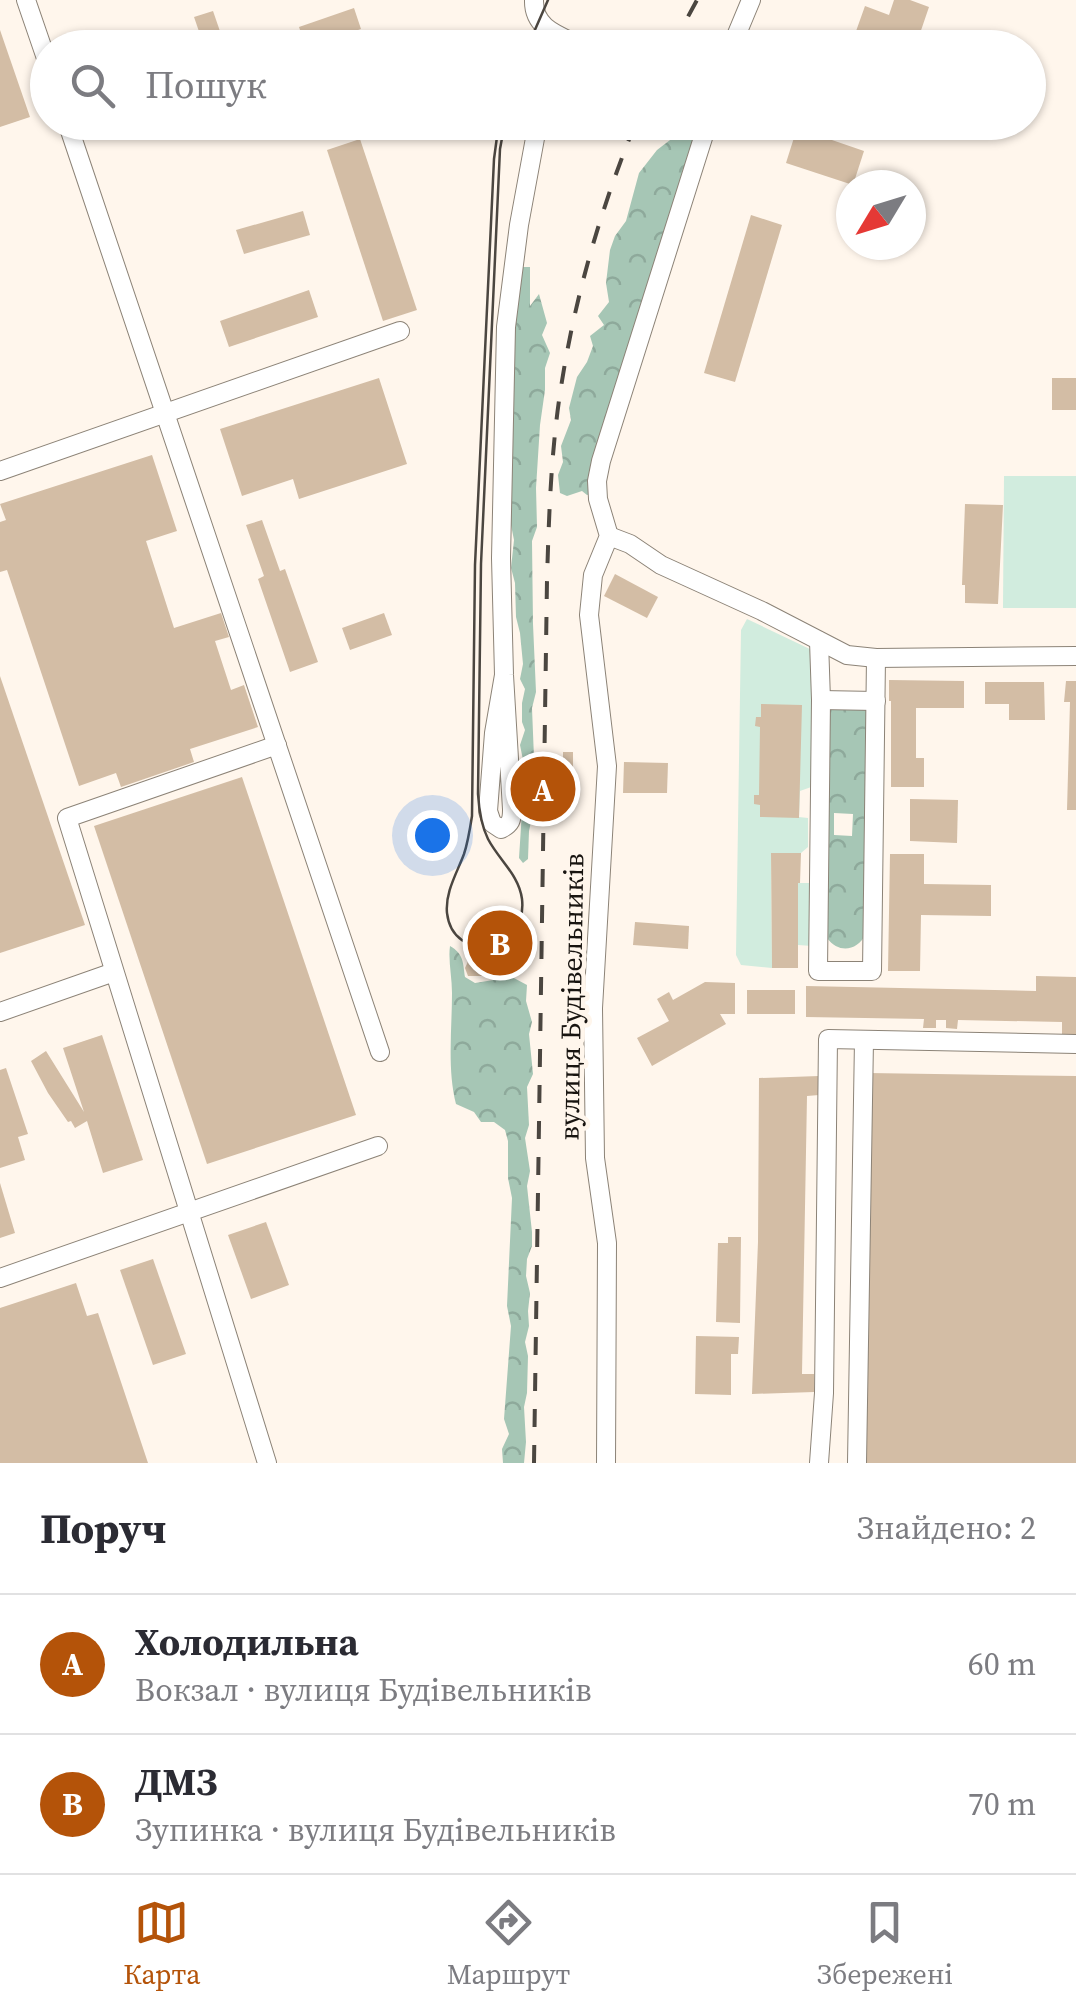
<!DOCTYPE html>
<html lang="uk">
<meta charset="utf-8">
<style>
:root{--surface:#fff;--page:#f7f7f7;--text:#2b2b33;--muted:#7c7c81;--line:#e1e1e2;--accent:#b45309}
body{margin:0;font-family:"Source Serif 4",serif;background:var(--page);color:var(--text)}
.compass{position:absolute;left:836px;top:170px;width:90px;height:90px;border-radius:50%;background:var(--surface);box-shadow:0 2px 8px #0004;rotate:232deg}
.you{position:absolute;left:432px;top:835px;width:35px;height:35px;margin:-25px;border:8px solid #fff;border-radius:50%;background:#1a73e8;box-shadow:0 0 0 15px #1a73e833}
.badge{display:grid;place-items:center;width:65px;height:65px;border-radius:50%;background:var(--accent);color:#fff;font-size:32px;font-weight:700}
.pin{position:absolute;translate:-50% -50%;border:5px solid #fff;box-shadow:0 2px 10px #0006}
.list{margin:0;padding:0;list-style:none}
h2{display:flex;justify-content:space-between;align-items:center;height:130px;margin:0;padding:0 40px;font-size:42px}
h2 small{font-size:32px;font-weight:400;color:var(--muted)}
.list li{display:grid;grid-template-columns:65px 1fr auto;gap:30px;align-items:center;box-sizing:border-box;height:140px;padding:0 40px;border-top:2px solid var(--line)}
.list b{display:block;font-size:38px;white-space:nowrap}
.list p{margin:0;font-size:32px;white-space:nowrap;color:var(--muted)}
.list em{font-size:32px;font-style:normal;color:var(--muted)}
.icon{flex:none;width:55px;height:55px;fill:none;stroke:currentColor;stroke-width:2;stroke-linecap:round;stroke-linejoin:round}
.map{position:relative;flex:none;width:1076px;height:1463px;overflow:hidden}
.search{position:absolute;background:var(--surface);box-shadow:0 2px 8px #0004;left:30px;right:30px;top:30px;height:110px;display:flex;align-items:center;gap:25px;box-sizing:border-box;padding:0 35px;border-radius:55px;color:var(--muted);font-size:38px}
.sheet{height:410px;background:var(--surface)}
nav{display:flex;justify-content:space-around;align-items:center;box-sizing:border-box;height:140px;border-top:2px solid var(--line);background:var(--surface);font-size:28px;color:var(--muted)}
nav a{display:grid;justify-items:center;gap:5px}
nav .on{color:var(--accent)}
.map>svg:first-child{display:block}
.grass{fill:#d1ecde}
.forest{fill:url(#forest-crowns);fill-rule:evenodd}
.building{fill:#d3bda5}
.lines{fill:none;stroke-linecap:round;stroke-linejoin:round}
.minor-casing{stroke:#8c8377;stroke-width:20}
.minor{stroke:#fff;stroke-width:18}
.tram{stroke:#4b4640;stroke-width:2.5}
.rail{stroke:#4b4640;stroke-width:4;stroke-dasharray:18 18;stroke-linecap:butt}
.labels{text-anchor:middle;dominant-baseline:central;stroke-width:9;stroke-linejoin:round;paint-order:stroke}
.street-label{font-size:28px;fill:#181410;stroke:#fff6ec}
</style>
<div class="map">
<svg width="1076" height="1463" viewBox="0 0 1076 1463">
<defs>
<pattern id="forest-crowns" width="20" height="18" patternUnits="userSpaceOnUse" patternTransform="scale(2.5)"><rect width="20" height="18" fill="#a6c6b5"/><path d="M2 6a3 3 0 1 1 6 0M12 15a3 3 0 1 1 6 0" fill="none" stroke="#8ea99b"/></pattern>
</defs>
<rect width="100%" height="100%" fill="#fff6ec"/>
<g class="grass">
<path d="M 1004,476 L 1076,476 L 1076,608 L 1003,608 Z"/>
<path d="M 747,619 L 814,651 L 814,786 L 800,791 L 799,817 L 808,818 L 808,847 L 801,853 L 771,853 L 772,968 L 741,965 L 736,955 L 741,630 Z"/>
<path d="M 798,883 L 813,883 L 812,946 L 798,945 Z"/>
</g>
<g class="forest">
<path d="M 687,127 L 697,142 L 630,338 L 629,359 L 592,494 L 587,495 L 582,491 L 567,496 L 560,493 L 558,475 L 563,462 L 561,446 L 571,420 L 569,408 L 577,377 L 587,362 L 593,346 L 590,336 L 604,325 L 598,316 L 609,302 L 606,283 L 610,250 L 615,236 L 626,221 L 639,173 L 657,150 Z"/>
<path d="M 521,267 L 530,267 L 530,306 L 539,294 L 547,323 L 542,335 L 550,353 L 545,368 L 545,390 L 540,425 L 536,488 L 537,527 L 532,541 L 533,624 L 536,692 L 532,708 L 534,758 L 530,771 L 532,817 L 529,831 L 528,859 L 523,863 L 519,858 L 523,796 L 519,777 L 523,760 L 520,745 L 525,730 L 522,722 L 522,703 L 525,689 L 520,679 L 523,664 L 520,633 L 516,617 L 515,583 L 511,568 L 514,540 L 508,510 L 512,492 L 509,472 L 513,451 L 511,433 L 515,348 L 513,326 Z"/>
<path d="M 867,707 L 866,934 C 857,951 839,954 827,938 L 828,708 ZM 834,813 L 853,814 L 852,836 L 834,835 Z"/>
<path d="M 450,946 C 464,954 463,963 465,977 L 475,983 L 512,977 L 527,985 L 526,1001 L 532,1022 L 529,1034 L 533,1074 L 527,1087 L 529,1125 L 525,1138 L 530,1171 L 527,1186 L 532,1232 L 532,1246 L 527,1259 L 526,1276 L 530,1293 L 528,1311 L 529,1326 L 525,1342 L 528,1356 L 527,1393 L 524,1407 L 526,1442 L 524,1463 L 503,1463 L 502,1449 L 509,1434 L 504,1419 L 511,1326 L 507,1306 L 512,1198 L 508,1178 L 508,1141 L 505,1130 L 494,1122 L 481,1122 L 474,1112 L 456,1104 C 447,1069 452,1029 452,993 C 452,977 448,960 450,946 Z"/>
</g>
<g class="building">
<path d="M 894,0 L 910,0 L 929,7 L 915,48 L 850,48 L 865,6 L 889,15 Z"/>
<path d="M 354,8 L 361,29 L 306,48 L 299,27 Z"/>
<path d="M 213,11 L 223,40 L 204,46 L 194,17 Z"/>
<path d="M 0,30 L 30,117 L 0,127 Z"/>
<path d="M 797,128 L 864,151 L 853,185 L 786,163 Z"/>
<path d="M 360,139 L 417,310 L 383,321 L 327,150 Z"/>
<path d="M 303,211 L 310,235 L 244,254 L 236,230 Z"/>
<path d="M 751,215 L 782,225 L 735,382 L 704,373 Z"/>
<path d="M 309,290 L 318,317 L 229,347 L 220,321 Z"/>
<path d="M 379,378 L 407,464 L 299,499 L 293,479 L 242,496 L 220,429 Z"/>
<rect x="1052" y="378" width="24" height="32"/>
<path d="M 152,455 L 177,531 L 146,541 L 174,628 L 221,613 L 229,637 L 215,641 L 231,690 L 244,685 L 258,727 L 190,749 L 194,762 L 121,787 L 116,773 L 79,786 L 7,570 L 0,572 L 0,522 L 6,520 L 0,504 Z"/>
<path d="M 965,504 L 1003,505 L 998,604 L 965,603 L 965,585 L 962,585 Z"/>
<path d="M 262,520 L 280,571 L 285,569 L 318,662 L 290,672 L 258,579 L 264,576 L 246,525 Z"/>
<path d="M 615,574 L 658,597 L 647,618 L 604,596 Z"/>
<path d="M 384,613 L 392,635 L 350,650 L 342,628 Z"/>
<path d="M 0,676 L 85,925 L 0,953 Z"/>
<path d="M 889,680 L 964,681 L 964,708 L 916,708 L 916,758 L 924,758 L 924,787 L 891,787 L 891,701 L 889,701 Z"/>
<path d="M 1066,681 L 1076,681 L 1076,810 L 1067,810 L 1070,702 L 1064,702 Z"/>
<path d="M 985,682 L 1044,682 L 1045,720 L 1009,720 L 1009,704 L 985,704 Z"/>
<path d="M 761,704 L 802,705 L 799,818 L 760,817 L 760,805 L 754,804 L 754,795 L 759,795 L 760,727 L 755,726 L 756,717 L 761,717 Z"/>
<path d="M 563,752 L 573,752 L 573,773 L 563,772 Z"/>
<path d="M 624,762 L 668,763 L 667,793 L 623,793 Z"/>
<path d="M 242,777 L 356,1115 L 207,1164 L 94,826 Z"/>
<path d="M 910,799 L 958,800 L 957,843 L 910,841 Z"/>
<path d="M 771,853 L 801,853 L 800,883 L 798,883 L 798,968 L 772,968 Z"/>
<path d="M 890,854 L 924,854 L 924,884 L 991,885 L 991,916 L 921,915 L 920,971 L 888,971 Z"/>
<path d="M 635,922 L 689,926 L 688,949 L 633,945 Z"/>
<path d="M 472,953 L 495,953 L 500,962 L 517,962 L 517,976 L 468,976 L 465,968 Z"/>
<path d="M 1036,976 L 1076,977 L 1076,1037 L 1062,1037 L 1062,1022 L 958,1020 L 957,1029 L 946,1028 L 946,1020 L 936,1020 L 936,1028 L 923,1028 L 924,1019 L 806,1017 L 806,986 L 1036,991 Z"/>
<path d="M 705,982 L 735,983 L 735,1014 L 720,1014 L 726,1024 L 652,1066 L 637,1038 L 669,1021 L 657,999 L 669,992 L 673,1000 Z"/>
<rect x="747" y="990" width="48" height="24"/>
<path d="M 102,1035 L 143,1160 L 103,1173 L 87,1121 L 75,1128 L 71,1121 L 68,1122 L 48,1093 L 31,1061 L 46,1051 L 84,1112 L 63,1048 Z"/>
<path d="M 6,1068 L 28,1134 L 18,1137 L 25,1160 L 0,1168 L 0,1070 Z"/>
<path d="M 868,1073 L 1076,1076 L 1076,1463 L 862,1463 Z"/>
<path d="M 819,1076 L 819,1095 L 807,1096 L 802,1374 L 814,1374 L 814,1392 L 752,1394 L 758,1242 L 759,1078 Z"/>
<path d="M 0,1183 L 15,1233 L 0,1238 Z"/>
<path d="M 266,1222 L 289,1285 L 251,1299 L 228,1235 Z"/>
<path d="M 728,1237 L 741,1237 L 740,1323 L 716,1322 L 718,1243 L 728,1243 Z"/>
<path d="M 153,1259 L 186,1354 L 153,1365 L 120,1270 Z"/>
<path d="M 76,1283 L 87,1316 L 98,1313 L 148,1463 L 0,1463 L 0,1308 Z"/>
<path d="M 696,1336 L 739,1337 L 738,1354 L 731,1354 L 731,1395 L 695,1394 Z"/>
</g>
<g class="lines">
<g class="minor-casing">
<g id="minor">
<path d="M 26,0 L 48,64"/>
<path d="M 534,0 C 533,30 562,36 585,48"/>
<path d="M 731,48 L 751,0"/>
<path d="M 67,122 L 380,1052"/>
<path d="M 0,471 L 400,331"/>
<path d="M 609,536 L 630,544 L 661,565 L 762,611 L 847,655 L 876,658 L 1076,656"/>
<path d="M 819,641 L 821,700 L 818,971 L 872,971 L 876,658"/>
<path d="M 504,675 L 494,733 L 488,811 L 492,823 L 501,829 C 511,824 512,820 512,809 L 504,675 L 501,558 L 506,327 L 519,225 L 538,122"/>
<path d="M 821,700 L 876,701"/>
<path d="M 0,1012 L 114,972"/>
<path d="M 0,1278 L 378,1146"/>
<path d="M 267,1463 L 67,818 L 277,745"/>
<path d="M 606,1463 L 607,1243 L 595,1158 L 593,1008 L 607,766 L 589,615 L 593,575 L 609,536 L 598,499 L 597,481 L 601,461 L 708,122"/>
<path d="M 819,1463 L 824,1393 L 828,1039 L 1076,1044"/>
<path d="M 857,1463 L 864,1040"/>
</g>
</g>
<use href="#minor" class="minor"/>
<g class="tram">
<path d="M 527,48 L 548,0"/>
<path d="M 499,122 L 494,159 L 475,565 L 472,816 C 470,829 468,842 464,854 C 457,873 445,892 447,913 C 453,965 528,952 522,899 C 519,875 499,860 488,839 C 481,825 479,810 478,794 L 481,564 L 500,149 L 505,122"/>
</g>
<g class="rail">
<path d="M 671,48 L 697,0"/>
<path d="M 534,1463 L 547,580 C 549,514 551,447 562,381 C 576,293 602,205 636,122"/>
</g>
</g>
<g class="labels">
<g class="street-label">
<text transform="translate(571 997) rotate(-89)">вулиця Будівельників</text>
</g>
</g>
</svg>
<svg class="compass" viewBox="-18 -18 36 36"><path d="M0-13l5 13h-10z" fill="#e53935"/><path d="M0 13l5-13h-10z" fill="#7c7c81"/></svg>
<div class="you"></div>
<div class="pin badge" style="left:543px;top:789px">A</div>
<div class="pin badge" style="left:500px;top:943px">B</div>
<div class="search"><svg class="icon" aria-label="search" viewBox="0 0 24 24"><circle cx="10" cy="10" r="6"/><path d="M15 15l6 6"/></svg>Пошук</div>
</div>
<section class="sheet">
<h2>Поруч<small>Знайдено: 2</small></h2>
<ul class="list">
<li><span class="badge">A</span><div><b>Холодильна</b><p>Вокзал · вулиця Будівельників</p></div><em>60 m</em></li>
<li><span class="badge">B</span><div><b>ДМЗ</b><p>Зупинка · вулиця Будівельників</p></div><em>70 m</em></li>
</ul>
</section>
<nav>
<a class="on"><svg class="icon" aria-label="map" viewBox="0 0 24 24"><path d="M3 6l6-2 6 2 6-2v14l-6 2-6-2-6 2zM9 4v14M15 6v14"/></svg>Карта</a>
<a><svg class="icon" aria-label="directions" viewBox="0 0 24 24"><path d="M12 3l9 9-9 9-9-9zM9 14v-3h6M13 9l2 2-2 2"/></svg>Маршрут</a>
<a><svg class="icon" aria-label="saved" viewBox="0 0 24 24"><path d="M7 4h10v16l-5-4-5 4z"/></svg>Збережені</a>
</nav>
